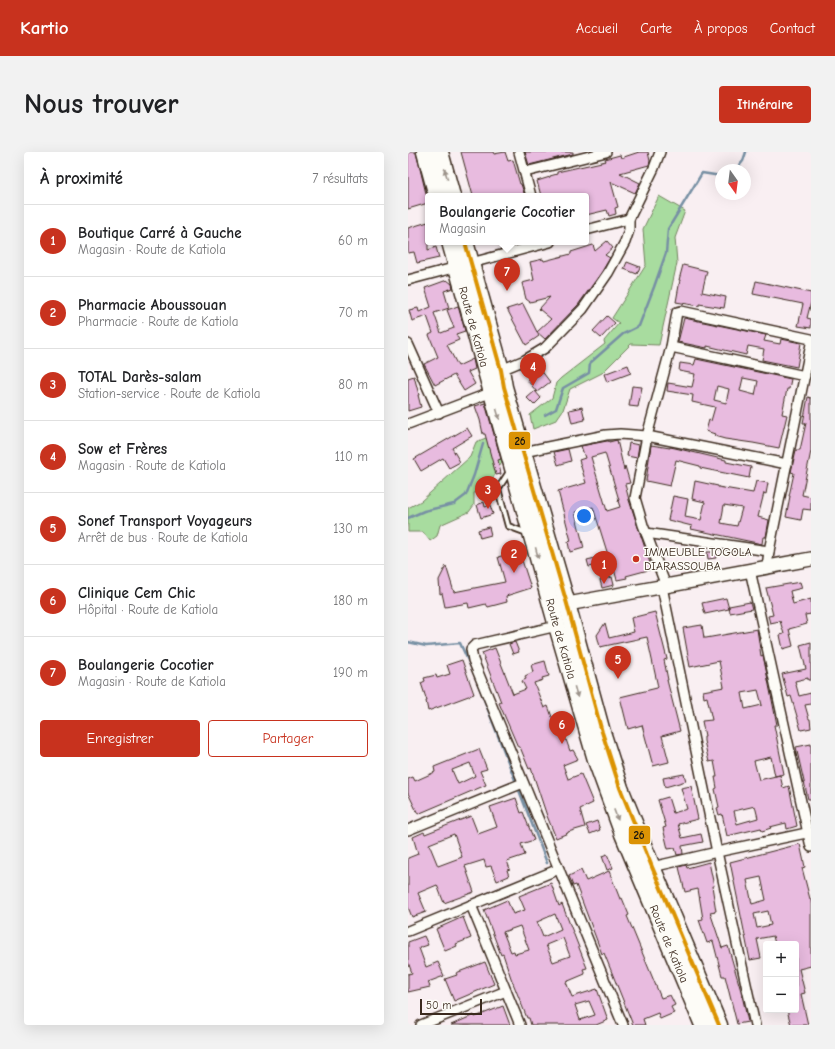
<!DOCTYPE html>
<html lang="fr">
<meta charset="utf-8">
<style>
:root{--surface:#fff;--page:#f2f2f2;--text:#202124;--muted:#757577;--line:#e0e0e0;--accent:#c8321e}
body{margin:0;font-family:"Comic Neue",sans-serif;background:var(--page);color:var(--text)}
.controls{position:absolute;right:12px;bottom:12px;display:grid;overflow:hidden;border-radius:4px;box-shadow:0 4px 16px #0002}
.controls button{width:36px;height:36px;display:grid;place-items:center;padding:0;border:0;border-bottom:1px solid var(--line);background:var(--surface);color:var(--text);font:20px sans-serif}
.compass{position:absolute;left:307px;top:12px;width:36px;height:36px;border-radius:50%;background:var(--surface);box-shadow:0 4px 16px #0002;rotate:166deg}
.scale{position:absolute;left:12px;bottom:10px;width:62px;box-sizing:border-box;padding-left:4px;border:2px solid #3b2a1e;border-top:0;font-size:11px;line-height:14px;white-space:nowrap;color:#3b2a1e;-webkit-text-stroke:3px #fdfcf7;paint-order:stroke}
.you{position:absolute;left:176px;top:364px;width:14px;height:14px;margin:-10px;border:3px solid #fff;border-radius:50%;background:#1a73e8;box-shadow:0 0 0 6px #1a73e833}
.badge{display:grid;place-items:center;width:26px;height:26px;border-radius:50%;background:var(--accent);color:#fff;font-size:13px;font-weight:700}
.pin{position:absolute;translate:-50% -33px;filter:drop-shadow(0 1px 2px #0008)}
.pin::after{content:'';position:absolute;top:21px;width:14px;height:12px;background:inherit;clip-path:polygon(0 0,100% 0,50% 100%)}
.popup{position:absolute;left:17px;top:41px;width:164px;height:52px;box-sizing:border-box;display:grid;place-content:center;border-radius:4px;background:var(--surface);filter:drop-shadow(0 1px 3px #0005);font-size:13px;white-space:nowrap;color:var(--muted)}
.popup b{font-size:15px;color:var(--text)}
.popup::after{content:'';position:absolute;left:50%;top:100%;margin-left:-8px;border:8px solid transparent;border-top-color:var(--surface)}
.list{margin:0;padding:0;list-style:none}
h2{display:flex;justify-content:space-between;align-items:center;height:52px;margin:0;padding:0 16px;font-size:17px}
h2 small{font-size:13px;font-weight:400;color:var(--muted)}
.list li{display:grid;grid-template-columns:26px 1fr auto;gap:12px;align-items:center;box-sizing:border-box;height:72px;padding:0 16px;border-top:1px solid var(--line)}
.list b{display:block;font-size:15px;white-space:nowrap}
.list p{margin:0;font-size:13px;white-space:nowrap;color:var(--muted)}
.list em{font-size:13px;font-style:normal;color:var(--muted)}
.actions{display:flex;gap:8px;padding:12px 16px}
.actions a{flex:1;padding:9px 0;border:1px solid var(--accent);border-radius:4px;text-align:center;font-size:14px;color:var(--accent)}
.actions .main{background:var(--accent);color:#fff}
.map{position:relative;flex:none;width:403px;height:873px;overflow:hidden;border-radius:4px}
header{display:flex;align-items:center;gap:24px;box-sizing:border-box;height:56px;padding:0 20px;background:var(--accent);color:#fff}
header strong{font-size:19px}
nav{display:flex;gap:22px;margin-inline-start:auto;font-size:14px}
.intro{display:flex;align-items:center;justify-content:space-between;box-sizing:border-box;height:96px;padding:0 24px}
h1{margin:0;font-size:28px}
.button{padding:10px 18px;border-radius:4px;background:var(--accent);color:#fff;font-size:14px;font-weight:700}
main{display:flex;gap:24px;padding:0 24px}
aside{flex:1;background:var(--surface);border-radius:4px;box-shadow:0 4px 16px #0002}
.map>svg:first-child{display:block}
.green{fill:#a8dc9f;stroke:#72835e}
.lines{fill:none;stroke-linecap:round;stroke-linejoin:round}
.stream{stroke:#7790a4;stroke-width:2.5}
.building{fill:#e8bbdf;stroke:#3b2a1e;fill-rule:evenodd}
.lane-casing{stroke:#3b2a1e;stroke-width:8}
.street-casing{stroke:#3b2a1e;stroke-width:12}
.secondary-casing{stroke:#3b2a1e;stroke-width:16}
.highway-casing{stroke:#3b2a1e;stroke-width:19}
.lane{stroke:#fdfcf7;stroke-width:4.5}
.street{stroke:#fdfcf7;stroke-width:9}
.secondary{stroke:#fdfcf7;stroke-width:13}
.highway{stroke:#fdfcf7;stroke-width:16}
.bus-1-casing{stroke:#fdfcf7;stroke-width:7}
.bus-1{stroke:#db9304;stroke-width:4}
.oneway{fill:#9c938a}
.poi-dot{fill:#c8321e;stroke:#fdfcf7;stroke-width:1.5}
.labels{text-anchor:middle;dominant-baseline:central;stroke-width:3;stroke-linejoin:round;paint-order:stroke}
.street-label{font-size:12px;fill:#3b2a1e;stroke:#fdfcf7}
.poi-label{font-size:12px;fill:#3b2a1e;stroke:#fdfcf7;text-anchor:start}
.line-badge{stroke:#fdfcf7;stroke-width:1.5}
.pale-badge-label{font-size:11px;text-anchor:middle;font-weight:bold;fill:#111}
</style>
<header>
<strong>Kartio</strong>
<nav><a>Accueil</a><a>Carte</a><a>À propos</a><a>Contact</a></nav>
</header>
<div class="intro"><h1>Nous trouver</h1><a class="button">Itinéraire</a></div>
<main>
<aside>
<h2>À proximité<small>7 résultats</small></h2>
<ul class="list">
<li><span class="badge">1</span><div><b>Boutique Carré à Gauche</b><p>Magasin · Route de Katiola</p></div><em>60 m</em></li>
<li><span class="badge">2</span><div><b>Pharmacie Aboussouan</b><p>Pharmacie · Route de Katiola</p></div><em>70 m</em></li>
<li><span class="badge">3</span><div><b>TOTAL Darès-salam</b><p>Station-service · Route de Katiola</p></div><em>80 m</em></li>
<li><span class="badge">4</span><div><b>Sow et Frères</b><p>Magasin · Route de Katiola</p></div><em>110 m</em></li>
<li><span class="badge">5</span><div><b>Sonef Transport Voyageurs</b><p>Arrêt de bus · Route de Katiola</p></div><em>130 m</em></li>
<li><span class="badge">6</span><div><b>Clinique Cem Chic</b><p>Hôpital · Route de Katiola</p></div><em>180 m</em></li>
<li><span class="badge">7</span><div><b>Boulangerie Cocotier</b><p>Magasin · Route de Katiola</p></div><em>190 m</em></li>
</ul>
<div class="actions"><a class="main">Enregistrer</a><a>Partager</a></div>
</aside>
<div class="map">
<svg width="403" height="873" viewBox="0 0 403 873">
<rect width="100%" height="100%" fill="#f9eff2"/>
<filter id="ink" filterUnits="userSpaceOnUse"><feTurbulence type="fractalNoise" baseFrequency=".025" numOctaves="2"/><feDisplacementMap in="SourceGraphic" scale="8" xChannelSelector="R" yChannelSelector="G"/><feConvolveMatrix kernelMatrix="1 2 1 2 8 2 1 2 1" color-interpolation-filters="sRGB"/></filter>
<g filter="url(#ink)">
<g class="green">
<path d="M 251,44 L 277,59 L 267,86 L 269,111 L 251,193 L 223,192 L 194,221 L 162,237 L 155,258 L 148,268 L 125,277 L 122,263 L 144,246 L 148,231 L 153,226 L 197,192 L 196,189 L 211,171 L 204,166 L 238,113 L 235,77 Z"/>
<path d="M 90,281 L 97,305 L 78,338 L 66,341 L 66,353 L 61,360 L 32,373 L 29,384 L 22,389 L 15,380 L 0,380 L 0,356 L 13,349 L 62,305 L 68,290 Z"/>
</g>
<g class="lines">
<g class="stream">
<path d="M 328,18 L 335,9 L 338,0"/>
<path d="M 137,263 L 148,257 L 155,236 L 181,221 L 182,211 L 215,182 L 231,174 L 246,135 L 258,101 L 260,77 L 294,21 L 313,24"/>
<path d="M 0,366 L 16,359 L 46,352 L 58,343 L 66,323 L 75,292"/>
<path d="M 0,490 L 18,494 L 52,491 L 67,524 L 139,711"/>
</g>
</g>
<g class="building">
<path d="M 0,0 L 8,0 L 20,50 L 20,51 L 0,57 Z"/>
<path d="M 53,0 L 85,0 L 86,2 L 97,0 L 100,9 L 105,8 L 112,32 L 113,32 L 117,44 L 65,44 Z"/>
<path d="M 117,0 L 165,0 L 165,2 L 121,13 Z"/>
<path d="M 231,0 L 240,0 L 242,9 L 241,13 L 212,21 L 232,31 L 227,41 L 203,30 L 210,55 L 207,56 L 208,62 L 201,64 L 199,58 L 178,63 L 178,44 L 147,44 L 147,42 L 133,44 L 129,29 L 142,25 L 142,24 L 149,22 L 149,20 L 198,9 L 197,7 L 212,3 L 213,6 Z"/>
<path d="M 20,70 L 20,98 L 28,95 L 31,106 L 9,111 L 6,100 L 0,101 L 0,76 Z"/>
<path d="M 199,89 L 205,96 L 197,103 L 202,106 L 193,121 L 170,153 L 137,187 L 129,180 L 143,167 L 131,157 L 142,145 L 122,150 L 118,147 L 114,131 L 126,128 L 122,110 L 135,107 L 136,109 L 163,102 L 163,100 L 185,93 L 187,99 Z"/>
<path d="M 219,110 L 232,115 L 229,122 L 216,117 Z"/>
<path d="M 275,113 L 299,119 L 294,140 L 318,145 L 316,156 L 291,152 L 291,154 L 268,150 L 272,128 L 271,128 Z"/>
<path d="M 39,128 L 44,132 L 45,136 L 36,139 L 41,156 L 26,161 L 33,181 L 46,176 L 39,158 L 50,154 L 57,179 L 48,182 L 51,188 L 39,193 L 50,214 L 65,207 L 67,217 L 60,220 L 67,232 L 56,239 L 46,223 L 27,233 L 16,212 L 30,205 L 21,183 L 25,181 L 19,164 L 4,169 L 1,158 L 10,156 L 11,160 L 23,155 L 17,136 Z"/>
<path d="M 348,129 L 403,141 L 403,150 L 399,166 L 403,167 L 403,176 L 390,174 L 395,152 L 345,142 Z"/>
<path d="M 115,152 L 131,184 L 118,193 L 99,157 Z"/>
<path d="M 199,164 L 207,171 L 193,186 L 185,179 Z"/>
<path d="M 276,166 L 358,183 L 356,189 L 372,192 L 373,187 L 393,191 L 389,215 L 354,208 L 356,197 L 340,194 L 338,203 L 299,194 L 299,196 L 270,190 Z"/>
<path d="M 288,207 L 383,227 L 381,237 L 379,237 L 374,262 L 379,263 L 371,296 L 345,291 L 317,287 L 306,284 L 307,282 L 298,279 L 301,268 L 303,269 L 307,255 L 284,250 L 285,243 L 259,239 L 260,231 L 284,235 L 287,222 L 271,219 L 272,211 L 286,213 ZM 335,226 L 350,229 L 347,243 L 332,239 ZM 309,234 L 321,237 L 318,251 L 306,248 Z"/>
<path d="M 220,213 L 223,221 L 199,230 L 196,222 Z"/>
<path d="M 133,218 L 142,230 L 129,240 L 119,228 Z"/>
<path d="M 6,224 L 11,243 L 10,243 L 13,255 L 0,259 L 0,226 Z"/>
<path d="M 224,234 L 234,235 L 230,255 L 221,254 Z"/>
<path d="M 127,239 L 133,246 L 126,253 L 119,246 Z"/>
<path d="M 400,245 L 403,246 L 403,299 L 394,343 L 403,345 L 403,358 L 395,357 L 393,368 L 378,365 L 382,344 L 381,344 L 386,321 L 383,320 L 388,298 L 392,298 L 398,271 L 395,271 Z"/>
<path d="M 77,251 L 93,307 L 90,308 L 93,322 L 88,323 L 77,282 L 75,282 L 72,268 L 67,254 Z"/>
<path d="M 174,255 L 177,268 L 164,271 L 161,258 Z"/>
<path d="M 59,276 L 64,284 L 44,296 L 52,310 L 41,316 L 35,306 L 13,319 L 6,307 Z"/>
<path d="M 209,288 L 216,318 L 217,314 L 222,331 L 217,332 L 221,348 L 244,417 L 218,424 L 219,426 L 209,428 L 204,410 L 181,415 L 179,408 L 200,403 L 185,355 L 167,360 L 176,396 L 162,400 L 160,390 L 163,389 L 150,339 L 178,331 L 171,308 L 177,306 L 173,294 L 199,289 L 201,289 L 201,290 ZM 197,301 L 211,348 L 210,349 L 212,355 L 199,359 L 183,305 Z"/>
<path d="M 221,291 L 231,293 L 229,306 L 219,304 Z"/>
<path d="M 243,293 L 262,296 L 262,295 L 267,296 L 318,308 L 318,310 L 343,315 L 341,326 L 292,316 L 292,314 L 268,308 L 262,334 L 238,329 Z"/>
<path d="M 160,297 L 163,309 L 150,313 L 146,300 Z"/>
<path d="M 287,329 L 310,334 L 310,335 L 345,341 L 348,329 L 360,331 L 358,342 L 356,341 L 350,365 L 361,368 L 358,385 L 355,385 L 354,392 L 283,377 L 284,374 L 260,368 L 265,344 L 280,347 L 277,365 L 293,368 L 297,350 L 284,347 ZM 316,353 L 334,356 L 329,374 L 313,371 Z"/>
<path d="M 76,350 L 77,355 L 82,353 L 85,362 L 73,366 L 69,353 Z"/>
<path d="M 81,375 L 83,383 L 72,386 L 70,378 Z"/>
<path d="M 111,399 L 123,436 L 98,444 L 99,450 L 80,455 L 78,452 L 61,456 L 60,451 L 37,455 L 34,441 L 32,442 L 31,428 L 38,414 L 46,440 L 97,430 L 90,405 Z"/>
<path d="M 299,400 L 307,400 L 308,406 L 300,407 Z"/>
<path d="M 204,425 L 206,433 L 194,436 L 192,428 Z"/>
<path d="M 392,430 L 394,436 L 382,439 L 385,452 L 403,447 L 403,462 L 397,463 L 399,472 L 381,477 L 385,494 L 375,497 L 372,483 L 376,482 L 372,469 L 362,471 L 360,464 L 365,463 L 358,436 Z"/>
<path d="M 318,446 L 321,457 L 297,462 L 294,451 Z"/>
<path d="M 342,450 L 344,457 L 322,461 L 321,454 Z"/>
<path d="M 247,460 L 259,507 L 256,508 L 260,528 L 259,528 L 272,579 L 254,584 L 261,610 L 245,614 L 234,573 L 220,577 L 212,545 L 249,536 L 250,535 L 239,485 L 192,495 L 189,483 L 197,471 L 201,486 L 226,480 L 223,466 Z"/>
<path d="M 294,473 L 296,486 L 298,486 L 349,477 L 353,504 L 355,503 L 369,573 L 366,573 L 376,622 L 367,624 L 363,605 L 346,609 L 351,628 L 372,623 L 375,636 L 381,634 L 389,674 L 379,677 L 378,671 L 362,675 L 363,676 L 354,679 L 353,676 L 319,684 L 314,662 L 311,663 L 309,656 L 311,655 L 307,637 L 309,636 L 307,625 L 309,625 L 306,609 L 301,610 L 296,589 L 296,584 L 297,584 L 294,569 L 304,568 L 299,545 L 296,546 L 295,539 L 316,535 L 311,509 L 282,515 L 275,476 ZM 350,538 L 354,553 L 337,557 L 334,541 ZM 347,654 L 350,666 L 329,672 L 326,659 Z"/>
<path d="M 107,490 L 111,500 L 105,502 L 101,492 Z"/>
<path d="M 403,490 L 403,528 L 400,528 L 400,526 L 387,529 L 391,544 L 403,541 L 403,552 L 397,553 L 401,567 L 402,567 L 403,576 L 393,578 L 383,544 L 380,545 L 374,522 L 398,517 L 392,493 Z"/>
<path d="M 87,496 L 105,542 L 118,537 L 114,529 L 118,527 L 117,524 L 125,520 L 123,513 L 137,509 L 141,524 L 134,526 L 135,528 L 126,531 L 136,556 L 140,554 L 150,581 L 155,579 L 162,599 L 165,598 L 170,607 L 155,613 L 160,627 L 173,622 L 185,651 L 172,657 L 177,675 L 160,680 L 160,681 L 148,686 L 139,664 L 123,616 L 121,617 L 112,595 L 110,595 L 91,551 L 93,550 L 74,501 Z"/>
<path d="M 54,508 L 66,542 L 20,559 L 18,549 L 19,549 L 13,531 L 17,529 L 16,526 L 28,523 L 29,526 L 42,522 L 39,513 Z"/>
<path d="M 403,592 L 403,647 L 400,647 L 388,595 Z"/>
<path d="M 71,597 L 79,617 L 72,619 L 78,633 L 10,662 L 0,641 L 0,627 L 5,625 L 7,629 L 27,620 L 26,615 ZM 62,611 L 67,624 L 50,632 L 44,618 Z"/>
<path d="M 276,622 L 278,629 L 257,635 L 255,626 Z"/>
<path d="M 283,634 L 290,667 L 270,672 L 274,686 L 293,682 L 295,690 L 274,694 L 275,702 L 269,703 L 267,696 L 260,697 L 255,676 L 258,675 L 250,648 L 260,645 L 265,661 L 279,657 L 273,636 Z"/>
<path d="M 108,646 L 113,661 L 115,660 L 126,688 L 113,692 L 117,703 L 99,709 L 102,717 L 99,718 L 101,724 L 89,729 L 83,714 L 78,715 L 76,708 L 57,714 L 66,740 L 36,751 L 29,733 L 10,741 L 18,760 L 4,765 L 0,755 L 0,706 L 10,702 L 5,685 L 16,680 L 17,682 L 63,664 L 70,682 L 89,675 L 82,655 ZM 46,682 L 54,705 L 30,714 L 21,692 Z"/>
<path d="M 189,669 L 192,678 L 182,682 L 178,673 Z"/>
<path d="M 392,692 L 397,715 L 394,716 L 402,747 L 403,746 L 403,814 L 391,817 L 397,841 L 393,842 L 400,873 L 383,873 L 379,858 L 388,858 L 388,792 L 367,792 L 365,784 L 349,787 L 353,806 L 342,808 L 322,710 ZM 353,725 L 358,748 L 344,752 L 339,728 ZM 360,759 L 363,773 L 349,776 L 346,762 Z"/>
<path d="M 199,702 L 205,716 L 199,718 L 194,704 Z"/>
<path d="M 301,710 L 306,734 L 304,734 L 308,759 L 302,760 L 314,796 L 320,794 L 333,839 L 340,870 L 329,872 L 317,824 L 314,824 L 305,789 L 299,791 L 291,768 L 295,767 L 290,737 L 277,740 L 271,715 L 278,713 L 279,716 Z"/>
<path d="M 173,718 L 178,729 L 201,719 L 212,747 L 214,746 L 221,763 L 219,764 L 253,846 L 262,843 L 267,853 L 263,855 L 266,861 L 252,867 L 250,861 L 235,867 L 237,873 L 225,873 L 196,801 L 194,802 L 168,733 L 165,734 L 161,724 Z"/>
<path d="M 143,731 L 151,754 L 154,752 L 179,816 L 175,817 L 177,822 L 158,830 L 164,845 L 189,837 L 200,868 L 188,873 L 123,873 L 121,866 L 119,866 L 103,826 L 95,802 L 93,803 L 76,758 L 99,748 L 105,762 L 117,758 L 111,744 ZM 147,762 L 153,777 L 135,785 L 129,770 ZM 112,774 L 121,798 L 107,802 L 106,799 L 103,800 L 95,780 ZM 155,786 L 162,804 L 145,810 L 138,793 ZM 181,849 L 187,863 L 172,868 L 167,853 Z"/>
<path d="M 55,765 L 63,786 L 48,792 L 49,794 L 37,799 L 28,777 Z"/>
<path d="M 16,784 L 20,793 L 11,796 L 18,815 L 30,810 L 36,824 L 20,830 L 22,835 L 0,840 L 0,822 L 4,821 L 0,810 L 0,790 Z"/>
<path d="M 77,810 L 86,832 L 46,849 L 37,827 L 49,823 L 48,821 Z"/>
<path d="M 95,854 L 102,873 L 43,873 L 66,863 L 67,865 Z"/>
</g>
<g class="lines">
<g class="lane-casing">
<path id="lane" d="M 101,320 L 90,337 L 100,374 L 119,381"/>
</g>
<g class="street-casing">
<g id="street">
<path d="M 111,0 L 123,44"/>
<path d="M 117,20 L 198,0"/>
<path d="M 178,78 L 221,67"/>
<path d="M 63,111 L 142,90"/>
<path d="M 0,128 L 49,115"/>
<path d="M 0,192 L 31,261"/>
<path d="M 263,195 L 397,224"/>
<path d="M 93,218 L 117,208 L 137,196 L 175,157 L 200,121 L 217,90 L 221,78 L 221,67 L 246,16 L 252,0"/>
<path d="M 0,272 L 87,239"/>
<path d="M 115,300 L 198,283 L 212,282 L 239,284 L 379,312"/>
<path d="M 238,381 L 361,399"/>
<path d="M 359,415 L 361,399 L 403,192"/>
<path d="M 342,418 L 403,695"/>
<path d="M 258,434 L 235,373 L 227,346 L 239,284 L 263,195 L 269,160 L 273,159 L 403,187"/>
<path d="M 254,435 L 309,700 L 347,873"/>
<path d="M 149,474 L 67,493 L 63,497 L 65,508 L 215,873"/>
<path d="M 0,678 L 115,631"/>
<path d="M 244,715 L 309,700 L 403,680"/>
<path d="M 63,753 L 112,873"/>
<path d="M 0,779 L 151,717"/>
<path d="M 13,873 L 98,839"/>
</g>
</g>
<g class="secondary-casing">
<path id="secondary" d="M 149,454 L 403,407"/>
</g>
<g class="highway-casing">
<g id="highway">
<path d="M 17,0 L 29,44"/>
<path d="M 32,0 L 44,44"/>
<path id="s1" d="M 42,90 L 149,474 L 189,611 L 215,682 L 295,873"/>
<path d="M 57,90 L 93,218 L 96,235 L 159,452 L 194,580 L 212,636 L 244,715 L 311,873"/>
</g>
</g>
<use href="#lane" class="lane"/>
<use href="#street" class="street"/>
<use href="#secondary" class="secondary"/>
<use href="#highway" class="highway"/>
<g class="bus-1-casing">
<path id="bus-1" d="M 57,90 L 93,218 L 96,235 L 159,452 L 194,580 L 212,636 L 244,715 L 311,873"/>
</g>
<use href="#bus-1" class="bus-1"/>
</g>
<defs><path id="oneway-solid" d="M-6-.8H1V-3.2L6.5 0L1 3.2V.8H-6Z"/></defs>
<g class="oneway">
<use href="#oneway-solid" transform="translate(38 22) rotate(-106)"/>
<use href="#oneway-solid" transform="translate(90 262) rotate(74)"/>
<use href="#oneway-solid" transform="translate(129 401) rotate(75)"/>
<use href="#oneway-solid" transform="translate(168 540) rotate(74)"/>
<use href="#oneway-solid" transform="translate(208 663) rotate(69)"/>
</g>
</g>
<circle class="poi-dot" cx="228" cy="407" r="4"/>
<g class="labels">
<g class="street-label">
<text stroke="none"><textPath href="#s1" startOffset="88">Route de Katiola</textPath></text>
<text stroke="none"><textPath href="#s1" startOffset="412">Route de Katiola</textPath></text>
<text stroke="none"><textPath href="#s1" startOffset="736">Route de Katiola</textPath></text>
</g>
<g class="poi-label">
<text x="236" y="400">IMMEUBLE TOGOLA<tspan x="236" dy="14">DIARASSOUBA</tspan></text>
</g>
</g>
<g class="line-badge">
<rect x="100" y="279" width="23" height="19" rx="4" fill="#db9304"/>
<rect x="220" y="673" width="23" height="20" rx="4" fill="#db9304"/>
</g>
<g class="pale-badge-label">
<text x="112" y="293">26</text>
<text x="231" y="687">26</text>
</g>
</svg>
<div class="controls">
<button>+</button>
<button>−</button>
</div>
<svg class="compass" viewBox="-18 -18 36 36"><path d="M0-13l5 13h-10z" fill="#e53935"/><path d="M0 13l5-13h-10z" fill="#757577"/></svg>
<div class="scale">50 m</div>
<div class="you"></div>
<div class="pin badge" style="left:196px;top:432px">1</div>
<div class="pin badge" style="left:106px;top:421px">2</div>
<div class="pin badge" style="left:80px;top:357px">3</div>
<div class="pin badge" style="left:125px;top:234px">4</div>
<div class="pin badge" style="left:210px;top:527px">5</div>
<div class="pin badge" style="left:154px;top:592px">6</div>
<div class="pin badge" style="left:99px;top:139px">7</div>
<div class="popup"><b>Boulangerie Cocotier</b>Magasin</div>
</div>
</main>
